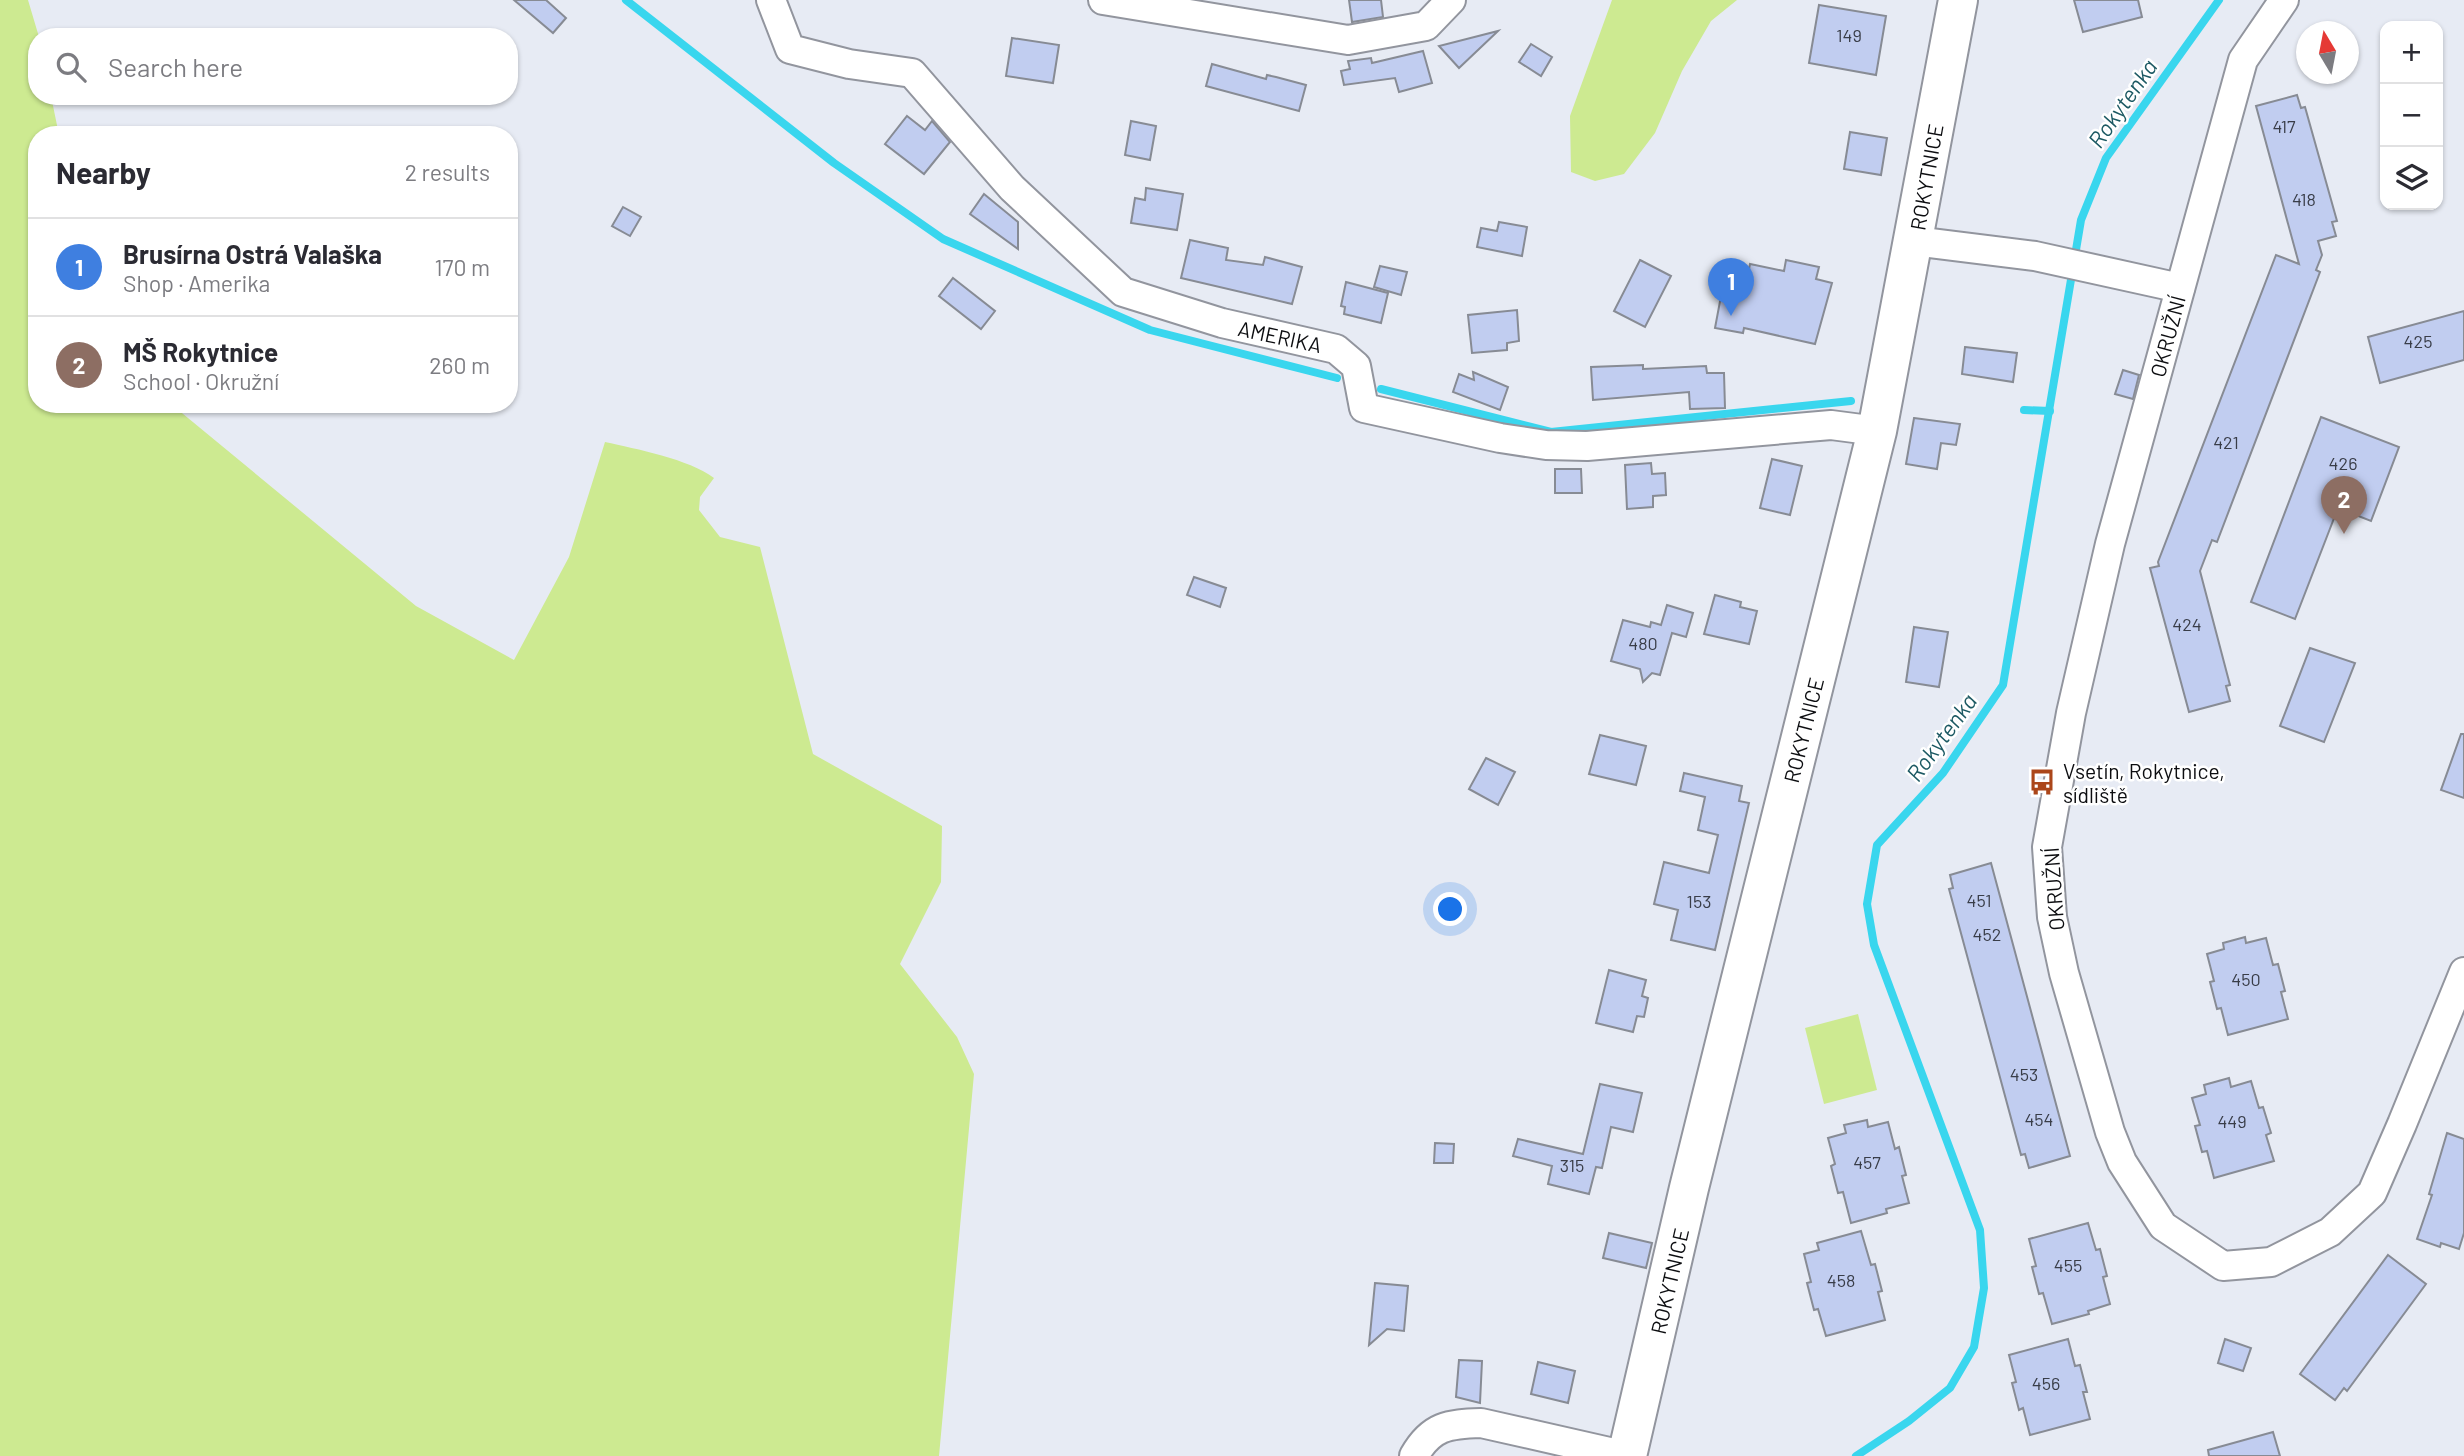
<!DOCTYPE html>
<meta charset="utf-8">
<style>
:root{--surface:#fff;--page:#f2f2f3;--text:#2b2b33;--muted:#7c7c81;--line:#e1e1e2;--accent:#0f766e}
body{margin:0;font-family:Barlow,sans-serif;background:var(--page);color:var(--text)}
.controls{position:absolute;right:21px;top:21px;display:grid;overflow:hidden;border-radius:14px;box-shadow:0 2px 5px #0004}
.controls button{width:63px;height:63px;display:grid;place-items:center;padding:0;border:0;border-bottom:2px solid var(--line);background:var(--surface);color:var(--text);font:35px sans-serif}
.compass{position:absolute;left:2296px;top:21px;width:63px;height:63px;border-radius:50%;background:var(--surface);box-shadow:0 2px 5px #0004;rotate:350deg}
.you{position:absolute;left:1451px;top:910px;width:24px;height:24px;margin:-18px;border:5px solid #fff;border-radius:50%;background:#1a73e8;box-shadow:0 0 0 10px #1a73e833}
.badge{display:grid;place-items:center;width:46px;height:46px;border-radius:50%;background:var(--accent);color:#fff;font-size:23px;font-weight:700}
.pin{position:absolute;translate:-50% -58px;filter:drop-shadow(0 2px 4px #0008)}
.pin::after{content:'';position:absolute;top:37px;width:24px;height:21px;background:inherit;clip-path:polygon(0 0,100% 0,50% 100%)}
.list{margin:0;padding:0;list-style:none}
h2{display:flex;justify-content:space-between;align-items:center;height:91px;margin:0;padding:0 28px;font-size:30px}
h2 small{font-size:23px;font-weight:400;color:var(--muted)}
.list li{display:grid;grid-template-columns:46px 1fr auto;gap:21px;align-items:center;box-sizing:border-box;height:98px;padding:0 28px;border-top:2px solid var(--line)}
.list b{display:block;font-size:26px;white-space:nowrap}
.list p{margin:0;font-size:23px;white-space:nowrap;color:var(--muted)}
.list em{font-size:23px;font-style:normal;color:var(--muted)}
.icon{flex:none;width:38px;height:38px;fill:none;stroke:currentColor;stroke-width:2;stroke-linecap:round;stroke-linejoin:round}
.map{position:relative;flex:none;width:2464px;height:1456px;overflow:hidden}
.search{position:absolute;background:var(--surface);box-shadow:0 2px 5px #0004;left:28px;top:28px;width:490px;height:77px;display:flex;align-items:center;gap:18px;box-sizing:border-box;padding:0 24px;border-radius:28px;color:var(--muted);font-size:26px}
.panel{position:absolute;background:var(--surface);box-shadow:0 2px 5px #0004;left:28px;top:126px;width:490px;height:287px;border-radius:28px}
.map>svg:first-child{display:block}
.green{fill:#cdea91}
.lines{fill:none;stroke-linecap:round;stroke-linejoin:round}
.stream{stroke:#39d6ee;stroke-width:8}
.building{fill:#c1cdf0;stroke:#878b94;stroke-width:2}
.minor-casing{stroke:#92959e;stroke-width:32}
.primary-casing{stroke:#92959e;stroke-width:42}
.minor{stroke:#fff;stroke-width:28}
.primary{stroke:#fff;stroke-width:38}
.labels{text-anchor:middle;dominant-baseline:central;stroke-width:5;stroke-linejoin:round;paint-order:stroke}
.number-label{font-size:18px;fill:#393d48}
.street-label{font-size:21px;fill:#0c0d10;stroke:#fff}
.poi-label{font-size:21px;fill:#0c0d10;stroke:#fff;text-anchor:start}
.water-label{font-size:23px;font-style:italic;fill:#1c5963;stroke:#fff}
</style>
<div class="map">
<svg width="2464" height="1456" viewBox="0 0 2464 1456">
<rect width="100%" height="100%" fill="#e7ebf4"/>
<g class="green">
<path d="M 0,0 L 28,0 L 39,37 L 37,37 L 37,96 L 51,96 L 59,135 L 37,135 L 37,404 L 171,404 L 416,606 L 514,660 L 569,557 L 605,442 C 636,449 689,459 714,478 L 700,497 L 699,510 L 720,537 L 760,547 L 813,754 L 942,826 L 941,882 L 900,964 L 957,1037 L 974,1074 L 939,1456 L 0,1456 Z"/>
<path d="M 1612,0 L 1737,0 L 1711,21 L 1682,71 L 1655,133 L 1624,174 L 1595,181 L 1571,172 L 1570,116 Z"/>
<path d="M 1858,1014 L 1877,1090 L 1824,1104 L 1805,1028 Z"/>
</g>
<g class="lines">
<g class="stream">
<path d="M 626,0 L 834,163 L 943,239 L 1150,330 L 1337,378"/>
<path d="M 1381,389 L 1551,432 L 1851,401"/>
<path d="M 2024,410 L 2050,411"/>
<path d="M 1856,1456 L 1909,1421 L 1950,1388 L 1974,1347 L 1984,1288 L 1980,1230 L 1874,945 L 1867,904 L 1877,845 L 1943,773 L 2003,685 L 2081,220 L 2106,158 L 2219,0"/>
</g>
</g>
<g class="building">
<path d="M 514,0 L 546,0 L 566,18 L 553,33 Z"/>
<path d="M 1349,0 L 1381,0 L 1383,17 L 1352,22 Z"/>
<path d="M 2074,0 L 2138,0 L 2142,17 L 2083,32 Z"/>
<path d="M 1819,5 L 1886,16 L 1876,75 L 1809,63 Z"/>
<path d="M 1498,31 L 1459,68 L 1439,46 Z"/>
<path d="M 1012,38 L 1059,45 L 1053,83 L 1006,76 Z"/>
<path d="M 1531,44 L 1552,57 L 1541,76 L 1519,62 Z"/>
<path d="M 1423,51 L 1432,83 L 1399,92 L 1395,78 L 1344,85 L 1341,71 L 1350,69 L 1348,61 L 1371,58 L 1372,63 Z"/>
<path d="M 1212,64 L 1266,79 L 1267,75 L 1276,77 L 1306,85 L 1299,111 L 1206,86 Z"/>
<path d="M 2297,95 L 2301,108 L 2305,107 L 2314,139 L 2337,221 L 2332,222 L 2336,236 L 2318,241 L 2322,255 L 2316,270 L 2320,272 L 2217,542 L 2212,540 L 2200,571 L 2230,685 L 2226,686 L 2230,701 L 2189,712 L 2150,568 L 2159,566 L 2158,562 L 2276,255 L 2299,264 L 2256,106 Z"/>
<path d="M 907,116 L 925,130 L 932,121 L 950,142 L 924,174 L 885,144 Z"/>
<path d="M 1131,121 L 1156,126 L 1150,160 L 1125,155 Z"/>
<path d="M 1850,132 L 1887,138 L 1881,175 L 1844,169 Z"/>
<path d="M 1146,188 L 1183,194 L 1177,230 L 1131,223 L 1135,198 L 1145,200 Z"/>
<path d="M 984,194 L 1018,222 L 1018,249 L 970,214 Z"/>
<path d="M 623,207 L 641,217 L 630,236 L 612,226 Z"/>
<path d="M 1499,222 L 1527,227 L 1522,256 L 1477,247 L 1481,228 L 1497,231 Z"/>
<path d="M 1190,240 L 1228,248 L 1226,260 L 1263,265 L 1265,257 L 1302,267 L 1292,304 L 1181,278 Z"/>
<path d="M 1640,260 L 1671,276 L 1645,327 L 1614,311 Z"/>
<path d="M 1786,260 L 1819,267 L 1816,279 L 1832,283 L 1815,344 L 1744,328 L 1743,333 L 1715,328 L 1721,296 L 1743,299 L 1750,264 L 1784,271 Z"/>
<path d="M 1380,266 L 1407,272 L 1401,295 L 1374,287 Z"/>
<path d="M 953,278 L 995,311 L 981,329 L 939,296 Z"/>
<path d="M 1346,282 L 1388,293 L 1381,323 L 1344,314 L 1345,307 L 1341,306 Z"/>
<path d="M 1517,310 L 1519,341 L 1507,343 L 1507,350 L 1472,353 L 1468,315 Z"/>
<path d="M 2464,311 L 2464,360 L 2380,383 L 2368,337 Z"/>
<path d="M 1965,347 L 2017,353 L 2013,382 L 1962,374 Z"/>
<path d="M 1643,365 L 1643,369 L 1706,366 L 1707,373 L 1724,373 L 1725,408 L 1690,409 L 1689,392 L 1593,400 L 1591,367 Z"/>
<path d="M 2123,370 L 2139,375 L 2133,399 L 2115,394 Z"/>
<path d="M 1473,372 L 1508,387 L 1500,410 L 1453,392 L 1459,374 L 1474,380 Z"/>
<path d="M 2321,417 L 2399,447 L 2371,521 L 2338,508 L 2295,619 L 2251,602 Z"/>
<path d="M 1914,418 L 1960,424 L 1956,445 L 1941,443 L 1937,469 L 1906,464 Z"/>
<path d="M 1772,459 L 1802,466 L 1790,515 L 1760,508 Z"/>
<path d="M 1651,463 L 1652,474 L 1665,473 L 1666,495 L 1653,496 L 1653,507 L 1627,509 L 1625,465 Z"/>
<path d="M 1555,469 L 1581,469 L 1582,493 L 1555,493 Z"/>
<path d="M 1194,577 L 1226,588 L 1220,607 L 1187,595 Z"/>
<path d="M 1715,595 L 1741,602 L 1740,607 L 1757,611 L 1749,644 L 1704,634 Z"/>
<path d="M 1667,605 L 1693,613 L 1686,637 L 1672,633 L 1660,675 L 1652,673 L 1643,682 L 1640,669 L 1611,661 L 1623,620 L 1650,627 L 1651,622 L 1661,625 Z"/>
<path d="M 1914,627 L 1948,632 L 1939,687 L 1906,682 Z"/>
<path d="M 2310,648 L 2355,663 L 2324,742 L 2280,726 Z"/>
<path d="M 2461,734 L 2464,734 L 2464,798 L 2441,790 Z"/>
<path d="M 1600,735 L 1646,746 L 1636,785 L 1589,774 Z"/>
<path d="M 1486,758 L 1515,772 L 1498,805 L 1469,789 Z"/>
<path d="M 1684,773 L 1742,786 L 1739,801 L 1749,803 L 1715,950 L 1671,940 L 1678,910 L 1654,904 L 1664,862 L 1709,873 L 1718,835 L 1698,830 L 1705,797 L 1680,791 Z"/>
<path d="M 1991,863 L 2070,1156 L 2029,1168 L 2025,1154 L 2021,1155 L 1949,889 L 1953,888 L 1950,875 Z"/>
<path d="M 2245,937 L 2246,943 L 2266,938 L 2273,965 L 2278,964 L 2285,991 L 2281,992 L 2288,1019 L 2228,1035 L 2221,1008 L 2217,1009 L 2210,982 L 2214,981 L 2207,954 L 2224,949 L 2223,943 Z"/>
<path d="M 1609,970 L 1646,980 L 1642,996 L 1648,998 L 1644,1017 L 1637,1016 L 1633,1032 L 1596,1023 Z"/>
<path d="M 2229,1078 L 2231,1087 L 2251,1081 L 2259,1108 L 2263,1107 L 2271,1133 L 2266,1135 L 2274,1161 L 2214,1178 L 2207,1151 L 2202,1152 L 2195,1126 L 2200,1125 L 2192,1098 L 2206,1094 L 2204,1085 Z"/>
<path d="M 1600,1084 L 1642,1093 L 1633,1132 L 1611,1127 L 1602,1168 L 1596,1167 L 1589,1194 L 1548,1184 L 1552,1166 L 1513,1156 L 1518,1139 L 1583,1154 Z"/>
<path d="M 1867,1120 L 1868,1127 L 1888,1122 L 1895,1149 L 1899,1147 L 1906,1175 L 1902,1176 L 1909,1203 L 1886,1209 L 1887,1213 L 1851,1223 L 1843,1192 L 1838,1193 L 1831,1166 L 1835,1164 L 1828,1138 L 1846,1133 L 1844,1125 Z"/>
<path d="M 2447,1133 L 2464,1139 L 2464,1233 L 2459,1249 L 2441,1243 L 2440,1247 L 2417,1239 L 2432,1195 L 2429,1194 Z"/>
<path d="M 1435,1143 L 1454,1144 L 1453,1163 L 1434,1163 Z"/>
<path d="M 2088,1223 L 2096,1250 L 2100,1249 L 2107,1276 L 2103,1277 L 2110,1304 L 2088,1311 L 2089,1314 L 2052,1324 L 2043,1293 L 2039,1294 L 2032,1267 L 2036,1266 L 2029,1239 Z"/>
<path d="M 1861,1231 L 1871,1265 L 1875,1264 L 1882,1291 L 1878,1292 L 1885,1320 L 1826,1336 L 1818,1309 L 1814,1310 L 1807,1283 L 1811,1282 L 1804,1254 L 1819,1250 L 1817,1243 Z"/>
<path d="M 1609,1233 L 1652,1243 L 1646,1268 L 1603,1258 Z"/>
<path d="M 2388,1255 L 2426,1284 L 2347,1391 L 2344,1388 L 2335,1400 L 2300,1374 Z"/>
<path d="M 1375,1283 L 1408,1286 L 1404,1331 L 1387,1329 L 1369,1345 Z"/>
<path d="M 2068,1339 L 2075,1366 L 2080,1365 L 2087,1392 L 2083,1392 L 2090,1419 L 2030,1435 L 2023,1408 L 2019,1410 L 2012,1383 L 2016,1382 L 2009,1355 Z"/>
<path d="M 2225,1339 L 2251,1348 L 2243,1371 L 2218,1363 Z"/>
<path d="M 1459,1360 L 1482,1361 L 1480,1403 L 1456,1397 Z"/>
<path d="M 1538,1362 L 1575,1371 L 1568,1403 L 1531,1394 Z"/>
<path d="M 2273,1432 L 2280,1456 L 2209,1456 L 2208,1450 Z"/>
</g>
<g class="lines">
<g class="minor-casing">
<g id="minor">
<path d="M 771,0 L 790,49 L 849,64 L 912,73 L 1012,188 L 1123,292 L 1222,323 L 1336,349 L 1356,366 L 1364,408 L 1500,438 L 1546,445 L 1587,446 L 1831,425 L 1877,431"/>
<path d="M 1103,0 L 1348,40 L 1426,26 L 1451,0"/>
<path d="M 2284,0 L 2243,60 L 2110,544 L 2071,713 L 2047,847 L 2052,917 L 2064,973 L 2110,1132 L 2122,1162 L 2163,1226 L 2223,1266 L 2271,1262 L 2330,1232 L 2372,1193 L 2402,1124 L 2464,972"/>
<path d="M 1914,241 L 2035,256 L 2180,288"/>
<path d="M 1414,1456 C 1431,1426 1448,1424 1481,1423 L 1627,1456"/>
</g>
</g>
<g class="primary-casing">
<path id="primary" d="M 1627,1456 L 1689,1188 L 1877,431 L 1958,0"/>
</g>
<use href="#minor" class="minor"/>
<use href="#primary" class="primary"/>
</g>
<defs>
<g id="bus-bare" transform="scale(2.1)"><path d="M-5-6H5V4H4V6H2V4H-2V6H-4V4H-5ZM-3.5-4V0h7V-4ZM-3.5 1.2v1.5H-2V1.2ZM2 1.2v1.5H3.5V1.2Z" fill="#ab461a" stroke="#fff" stroke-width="2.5" paint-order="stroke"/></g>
</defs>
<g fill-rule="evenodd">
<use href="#bus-bare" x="2042" y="782"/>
</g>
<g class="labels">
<g class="number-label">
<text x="1849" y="35">149</text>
<text x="2284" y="126">417</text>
<text x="2304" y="199">418</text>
<text x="2418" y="341">425</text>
<text x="2226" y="442">421</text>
<text x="2343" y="463">426</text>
<text x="2187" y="624">424</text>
<text x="1643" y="643">480</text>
<text x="1979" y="900">451</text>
<text x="1699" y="901">153</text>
<text x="1987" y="934">452</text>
<text x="2246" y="979">450</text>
<text x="2024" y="1074">453</text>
<text x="2039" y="1119">454</text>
<text x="2232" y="1121">449</text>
<text x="1867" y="1162">457</text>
<text x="1572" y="1165">315</text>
<text x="2068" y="1265">455</text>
<text x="1841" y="1280">458</text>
<text x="2046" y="1383">456</text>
</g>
<g class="street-label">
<text transform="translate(1926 177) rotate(-80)">ROKYTNICE</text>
<text transform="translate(1280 336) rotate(12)">AMERIKA</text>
<text transform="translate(2167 336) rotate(-75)">OKRUŽNÍ</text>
<text transform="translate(1803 730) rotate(-76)">ROKYTNICE</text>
<text transform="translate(2053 889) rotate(-94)">OKRUŽNÍ</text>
<text transform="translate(1669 1281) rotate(-77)">ROKYTNICE</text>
</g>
<g class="poi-label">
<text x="2063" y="770">Vsetín, Rokytnice,<tspan x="2063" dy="24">sídliště</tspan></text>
</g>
<g class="water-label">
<text transform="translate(2122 103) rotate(-55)">Rokytenka</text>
<text transform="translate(1941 737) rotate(-54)">Rokytenka</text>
</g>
</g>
</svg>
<div class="controls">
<button>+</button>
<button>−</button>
<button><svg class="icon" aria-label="layers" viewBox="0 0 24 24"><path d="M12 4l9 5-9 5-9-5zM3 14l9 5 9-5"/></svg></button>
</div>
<svg class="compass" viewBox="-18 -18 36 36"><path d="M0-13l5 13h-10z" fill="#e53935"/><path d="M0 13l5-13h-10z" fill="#7c7c81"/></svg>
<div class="you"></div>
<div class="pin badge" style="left:1731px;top:316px;background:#3f7fe0">1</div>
<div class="pin badge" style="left:2344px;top:534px;background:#8d6e63">2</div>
<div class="search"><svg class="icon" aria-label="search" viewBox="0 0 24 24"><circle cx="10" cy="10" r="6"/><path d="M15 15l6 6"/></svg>Search here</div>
<section class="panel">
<h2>Nearby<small>2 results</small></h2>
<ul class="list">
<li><span class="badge" style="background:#3f7fe0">1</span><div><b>Brusírna Ostrá Valaška</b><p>Shop · Amerika</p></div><em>170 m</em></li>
<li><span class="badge" style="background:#8d6e63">2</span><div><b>MŠ Rokytnice</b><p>School · Okružní</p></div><em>260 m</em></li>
</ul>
</section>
</div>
